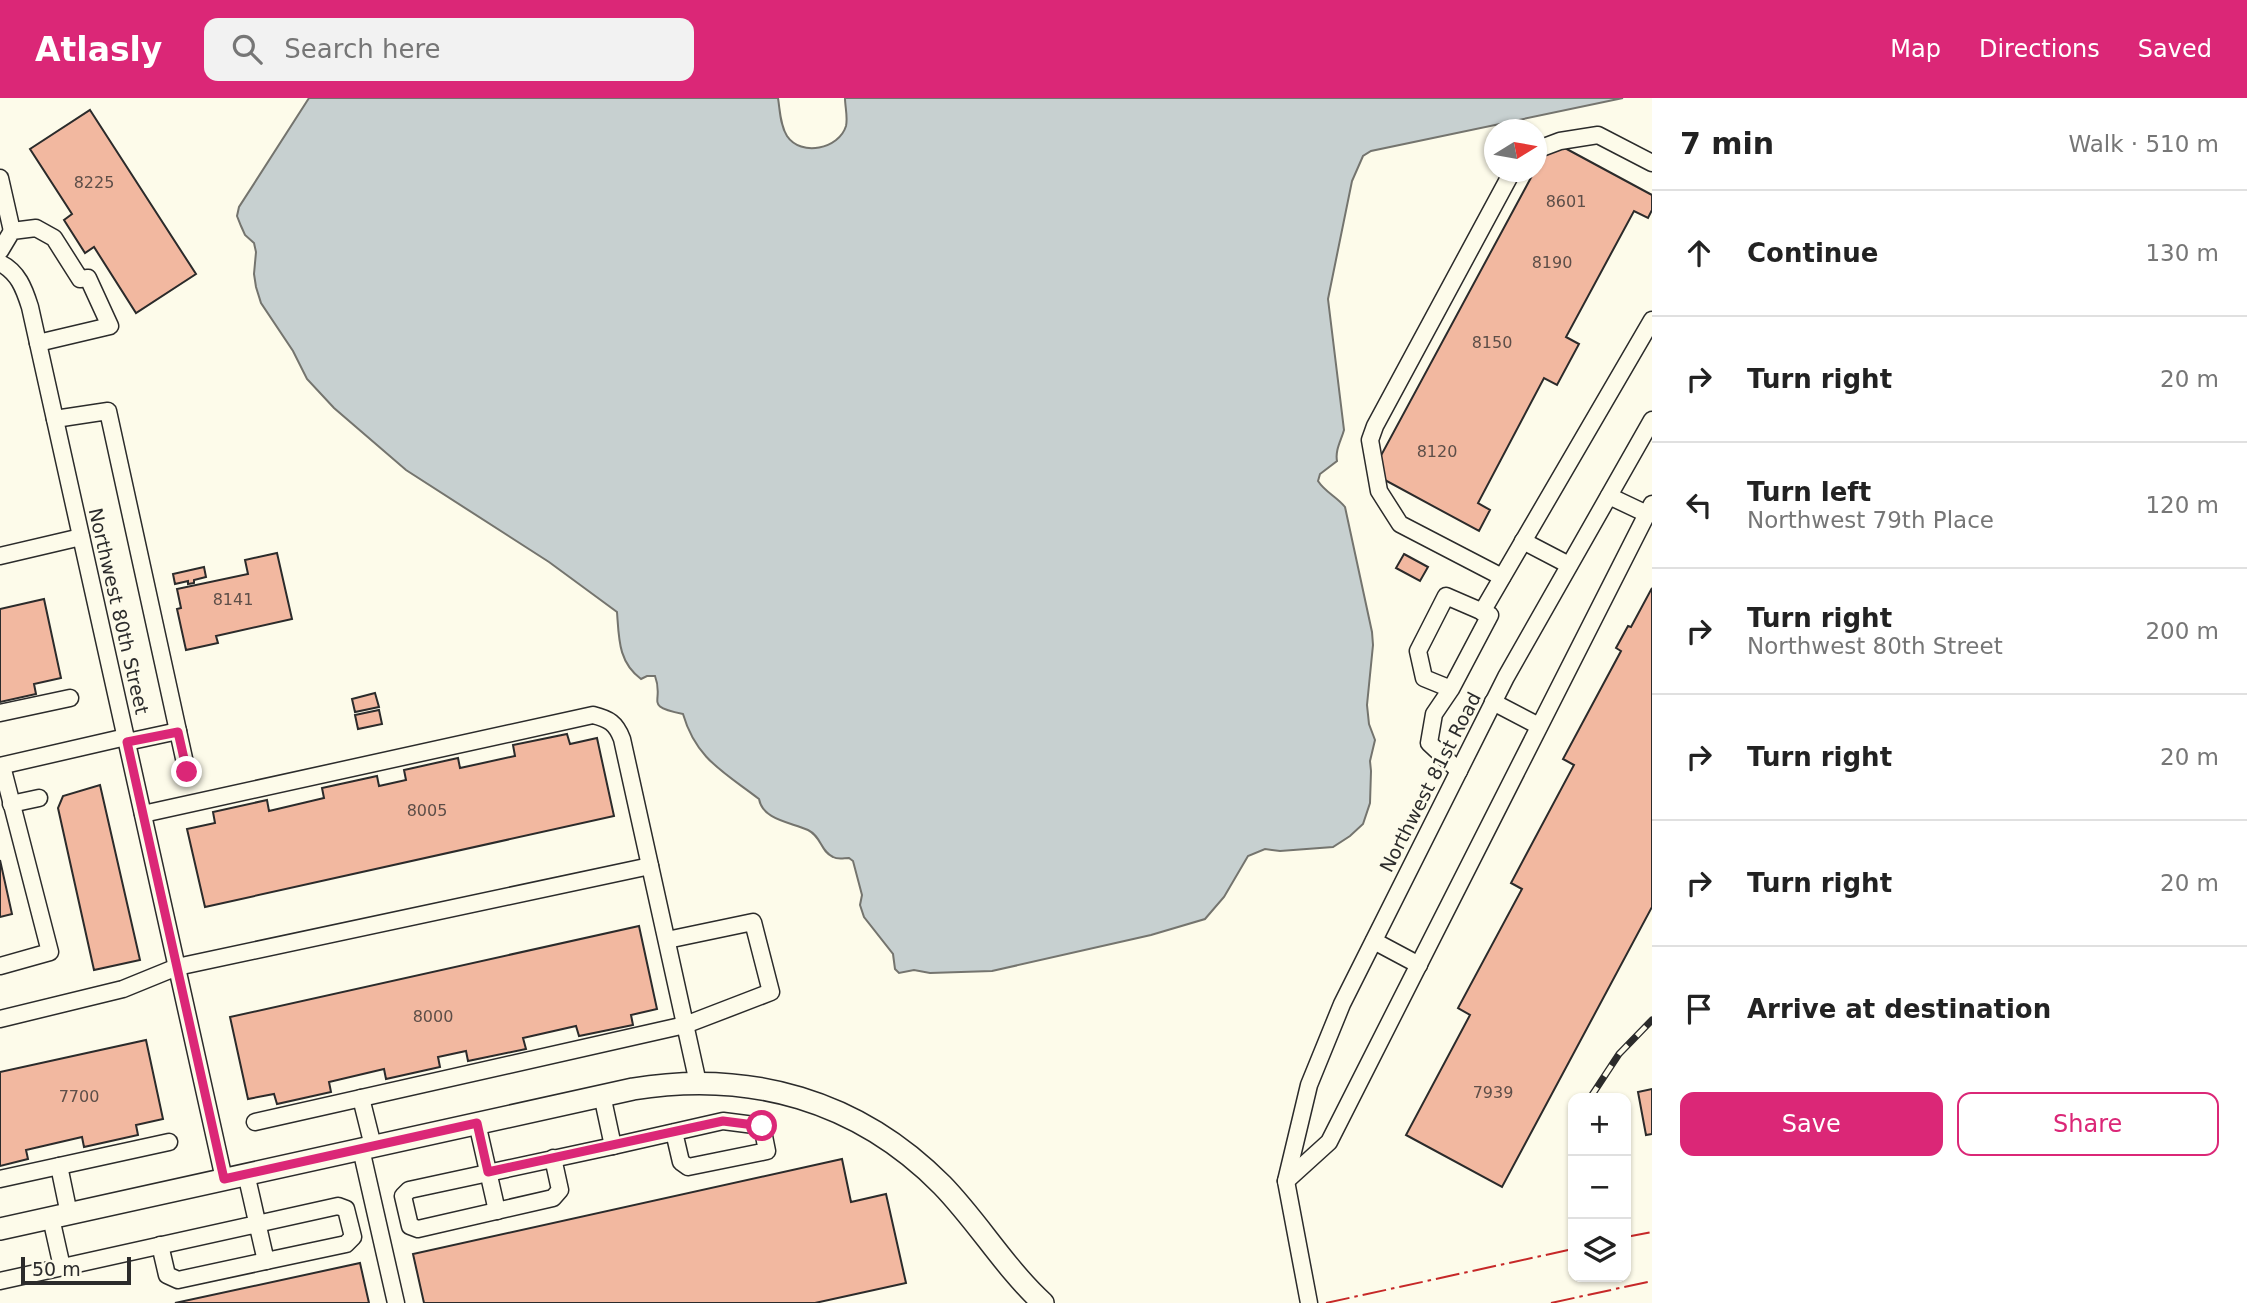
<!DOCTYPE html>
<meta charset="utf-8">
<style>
:root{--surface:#fff;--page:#f2f2f2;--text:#222;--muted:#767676;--line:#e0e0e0;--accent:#db2777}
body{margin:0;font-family:"DejaVu Sans",sans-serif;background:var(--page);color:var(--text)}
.controls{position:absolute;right:21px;bottom:21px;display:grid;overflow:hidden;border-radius:14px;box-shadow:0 2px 5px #0004}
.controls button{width:63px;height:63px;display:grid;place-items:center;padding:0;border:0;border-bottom:2px solid var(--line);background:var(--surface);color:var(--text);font:35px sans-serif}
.compass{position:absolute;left:1484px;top:21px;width:63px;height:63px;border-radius:50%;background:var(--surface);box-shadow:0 2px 5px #0004;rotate:79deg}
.scale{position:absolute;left:21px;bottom:18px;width:110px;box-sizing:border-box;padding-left:7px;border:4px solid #2b2b2b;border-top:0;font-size:19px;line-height:24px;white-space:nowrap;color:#2b2b2b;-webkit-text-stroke:5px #fdfbea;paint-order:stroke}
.stop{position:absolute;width:21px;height:21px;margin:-16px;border:5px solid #db2777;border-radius:50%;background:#fff}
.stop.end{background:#db2777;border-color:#fff;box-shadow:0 2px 7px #0008}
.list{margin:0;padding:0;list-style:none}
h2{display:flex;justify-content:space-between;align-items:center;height:91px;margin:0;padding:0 28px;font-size:30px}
h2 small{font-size:23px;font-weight:400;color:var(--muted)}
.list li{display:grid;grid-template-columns:46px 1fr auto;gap:21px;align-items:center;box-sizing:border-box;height:126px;padding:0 28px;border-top:2px solid var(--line)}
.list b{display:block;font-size:26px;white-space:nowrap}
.list p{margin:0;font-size:23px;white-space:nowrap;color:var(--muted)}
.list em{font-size:23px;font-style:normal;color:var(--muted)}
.actions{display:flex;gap:14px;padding:21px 28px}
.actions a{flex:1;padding:16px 0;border:2px solid var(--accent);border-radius:14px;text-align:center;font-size:24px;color:var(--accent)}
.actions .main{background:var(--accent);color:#fff}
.icon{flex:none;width:38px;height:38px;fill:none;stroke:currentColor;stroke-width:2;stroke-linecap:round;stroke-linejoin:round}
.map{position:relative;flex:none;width:1652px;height:1205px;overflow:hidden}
header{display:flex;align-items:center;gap:42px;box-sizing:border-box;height:98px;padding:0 35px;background:var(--accent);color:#fff}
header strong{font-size:33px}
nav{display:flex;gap:38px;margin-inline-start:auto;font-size:24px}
.search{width:490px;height:63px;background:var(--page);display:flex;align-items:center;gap:18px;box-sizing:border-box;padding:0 24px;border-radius:14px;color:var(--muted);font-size:26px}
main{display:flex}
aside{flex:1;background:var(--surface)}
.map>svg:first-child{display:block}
.water{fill:#c7d0d0;stroke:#74746e;stroke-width:2}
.building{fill:#f2b8a0;stroke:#2b2b2b;stroke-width:2}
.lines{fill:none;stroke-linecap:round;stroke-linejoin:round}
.minor-casing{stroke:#2b2b2b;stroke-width:19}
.major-casing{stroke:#2b2b2b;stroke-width:24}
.minor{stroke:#fdfbea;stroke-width:16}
.major{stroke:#fdfbea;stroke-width:21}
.rail-casing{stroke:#2b2b2b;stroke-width:7}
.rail{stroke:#fdfbea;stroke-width:4.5;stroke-dasharray:13;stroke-linecap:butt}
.power{stroke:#c62828;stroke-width:2;stroke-dasharray:24 5 3.5 5;stroke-linecap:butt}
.route{stroke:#db2777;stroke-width:9}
.labels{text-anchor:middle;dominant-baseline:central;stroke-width:5;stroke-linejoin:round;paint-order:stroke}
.number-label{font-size:16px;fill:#5d4e48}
.street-label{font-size:19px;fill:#2b2b2b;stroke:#fdfbea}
</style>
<header>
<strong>Atlasly</strong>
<div class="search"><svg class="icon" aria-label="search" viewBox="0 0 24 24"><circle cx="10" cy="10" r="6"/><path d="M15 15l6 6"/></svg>Search here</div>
<nav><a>Map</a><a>Directions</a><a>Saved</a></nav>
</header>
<main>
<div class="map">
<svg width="1652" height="1205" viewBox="0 0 1652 1205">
<rect width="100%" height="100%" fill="#fdfbea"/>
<path class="water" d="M 309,0 L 778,0 C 780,12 780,27 787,38 C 801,59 839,51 846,28 C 848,19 845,9 845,0 L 1623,0 L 1371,53 L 1363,58 L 1352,83 L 1328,201 L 1344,332 C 1341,343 1335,352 1337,363 L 1320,376 L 1318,383 C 1325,394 1337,399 1345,409 L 1372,534 L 1373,547 L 1367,607 L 1369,626 L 1375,642 L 1370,663 L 1371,673 L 1370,705 L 1363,726 L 1350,738 L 1333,749 L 1280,753 L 1265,751 L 1248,758 L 1224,799 L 1205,821 L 1151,837 L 992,873 L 930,875 L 914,872 L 899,875 L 895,871 L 893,856 L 864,819 L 860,807 L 862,797 L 853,763 L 849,760 C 844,760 838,762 833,759 C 820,753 822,739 808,732 C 790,724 763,722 759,701 C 724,674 696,661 683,616 C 642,608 665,604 655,578 L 647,578 L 641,581 C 618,564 619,540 617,514 L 549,464 L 406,372 L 334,310 L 307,281 L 293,253 L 261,205 L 256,189 L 254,176 L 256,154 L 254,145 L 245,137 L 241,128 L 237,118 L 239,109 Z"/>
<g class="building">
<path d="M 90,12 L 196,176 L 136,215 L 94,149 L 85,155 L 64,122 L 72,116 L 30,51 Z"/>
<path d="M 1563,49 L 1652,97 L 1652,112 L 1648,120 L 1634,113 L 1566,239 L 1579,246 L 1557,287 L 1544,280 L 1478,405 L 1490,412 L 1479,433 L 1383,381 L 1378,363 L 1534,74 L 1536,74 L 1536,68 L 1544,55 Z"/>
<path d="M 277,455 L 292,521 L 216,538 L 218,545 L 186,552 L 177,511 L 181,510 L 177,491 L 248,476 L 245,462 Z"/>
<path d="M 1404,456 L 1428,469 L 1420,483 L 1396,470 Z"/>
<path d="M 204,469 L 206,479 L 194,482 L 194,485 L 188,486 L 188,483 L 175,486 L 173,476 Z"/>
<path d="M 1652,490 L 1652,809 L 1502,1089 L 1406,1037 L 1470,917 L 1458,910 L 1522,791 L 1511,785 L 1574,667 L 1563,661 L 1621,553 L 1616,550 L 1628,528 L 1631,529 Z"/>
<path d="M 44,501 L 61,580 L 34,586 L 36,596 L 0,604 L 0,511 Z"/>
<path d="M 375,595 L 379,609 L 355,614 L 352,601 Z"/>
<path d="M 379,612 L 382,626 L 358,631 L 355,617 Z"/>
<path d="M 567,636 L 570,646 L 597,640 L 614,718 L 205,809 L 187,731 L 215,725 L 213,714 L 267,702 L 269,713 L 324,700 L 322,690 L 377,678 L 379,688 L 406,682 L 404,672 L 458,660 L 460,670 L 515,658 L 513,647 Z"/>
<path d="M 100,687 L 140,862 L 94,872 L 58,710 L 63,698 Z"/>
<path d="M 0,762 L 12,816 L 0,819 Z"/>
<path d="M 639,828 L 657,911 L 631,917 L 633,927 L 579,938 L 576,928 L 523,940 L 526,951 L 468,963 L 466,953 L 438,959 L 440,969 L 386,981 L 384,971 L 329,984 L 331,994 L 277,1006 L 274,996 L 248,1001 L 230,919 Z"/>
<path d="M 146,942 L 163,1021 L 136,1027 L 138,1037 L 84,1049 L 82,1039 L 26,1052 L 28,1061 L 0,1068 L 0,974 Z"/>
<path d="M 1652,991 L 1652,1036 L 1646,1037 L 1638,994 Z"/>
<path d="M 842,1061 L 851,1104 L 886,1096 L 906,1185 L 815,1205 L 424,1205 L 413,1156 Z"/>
<path d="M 360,1165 L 369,1205 L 175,1205 Z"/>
</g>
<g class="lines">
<g class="minor-casing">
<g id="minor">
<path d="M 1536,52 L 1560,43 L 1598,37 L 1652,65"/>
<path d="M 0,80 L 12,133"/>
<path d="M 0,153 L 12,133 L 36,130 L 54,140 L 80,181 L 88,180 L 110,228 L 38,245"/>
<path d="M 0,165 C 18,174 24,190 30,209 L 224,1081"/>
<path d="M 55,321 L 108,313 L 178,633"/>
<path d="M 1609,398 L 1647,416"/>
<path d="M 1523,443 L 1569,467"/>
<path d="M 0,458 L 81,439"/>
<path d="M 1502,479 L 1400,426 L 1379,393 L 1370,342 L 1375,328 L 1512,74"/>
<path d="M 1482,514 L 1652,222"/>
<path d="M 1451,591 L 1424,580 L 1418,553 L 1446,498 L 1490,517 L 1451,591 L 1434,616 L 1429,645 L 1459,673"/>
<path d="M 1493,604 L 1539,628"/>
<path d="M 0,615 L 70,600"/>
<path d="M 127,644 L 178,633 L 187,674"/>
<path d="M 0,668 L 126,639"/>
<path d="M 11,706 L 39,700"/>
<path d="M 143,716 L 593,617 C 609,621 616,625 622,641 L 698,985"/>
<path d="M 1374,843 L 1419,867"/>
<path d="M 0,868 L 50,854 L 2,668"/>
<path d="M 0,921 L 123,891 L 177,869 L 650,768"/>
<path d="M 602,997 L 613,1048 L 723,1023 L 762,1028 L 767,1053 L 688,1069 L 681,1064 L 674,1034"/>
<path d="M 361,1000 L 373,1048"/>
<path d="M 255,1024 L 685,927 L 771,894 L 753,824 L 667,842"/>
<path d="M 477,1025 L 497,1113"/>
<path d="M 361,1051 L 396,1205"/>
<path d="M 553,1060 L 560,1092 L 553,1100 L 418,1131 L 410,1128 L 403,1098 L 409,1092 L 613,1048"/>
<path d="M 59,1068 L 69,1116"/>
<path d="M 0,1081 L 169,1044"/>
<path d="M 1286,1083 L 1329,1044 L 1652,406"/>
<path d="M 51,1120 L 62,1169"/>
<path d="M 160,1147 L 167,1177 L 178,1182 L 266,1163"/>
<path d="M 0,1183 L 338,1108 L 346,1111 L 353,1139 L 346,1146 L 266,1163 C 259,1134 253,1105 246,1076"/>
<path d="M 1309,1205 L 1286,1083 L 1309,987 L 1342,906 L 1506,579 L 1652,322"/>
</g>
</g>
<g class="major-casing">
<path id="major" d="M 0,1131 L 633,991 C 750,972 858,1002 942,1087 C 978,1124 1005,1170 1043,1205"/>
</g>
<use href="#minor" class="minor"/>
<use href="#major" class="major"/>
<g class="rail-casing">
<path id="rail" d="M 1590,1000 L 1619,956 L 1652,922"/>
</g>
<use href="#rail" class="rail"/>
<g class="power">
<path d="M 1626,1139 L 1652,1134"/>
<path d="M 1326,1205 L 1573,1151"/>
<path d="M 1551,1205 L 1652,1183"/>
</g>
</g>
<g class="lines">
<path class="route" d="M 187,674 L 178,634 L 127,644 L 224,1081 L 477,1025 L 488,1074 L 723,1023 L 762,1028"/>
</g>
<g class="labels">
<g class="number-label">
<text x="94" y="84">8225</text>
<text x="1566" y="103">8601</text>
<text x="1552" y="164">8190</text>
<text x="1492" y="244">8150</text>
<text x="1437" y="353">8120</text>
<text x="233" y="501">8141</text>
<text x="427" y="712">8005</text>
<text x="433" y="918">8000</text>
<text x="1493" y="994">7939</text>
<text x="79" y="998">7700</text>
</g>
<g class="street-label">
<text transform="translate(119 513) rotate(77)">Northwest 80th Street</text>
<text transform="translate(1430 684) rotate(-63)">Northwest 81st Road</text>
</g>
</g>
</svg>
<div class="controls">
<button>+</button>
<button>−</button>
<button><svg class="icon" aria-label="layers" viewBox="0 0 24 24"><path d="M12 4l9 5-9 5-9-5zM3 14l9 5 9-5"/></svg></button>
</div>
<svg class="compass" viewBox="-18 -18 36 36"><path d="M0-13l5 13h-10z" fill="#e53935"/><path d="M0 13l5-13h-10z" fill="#767676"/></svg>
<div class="scale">50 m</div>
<div class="stop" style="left:762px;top:1028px"></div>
<div class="stop end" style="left:187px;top:674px"></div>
</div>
<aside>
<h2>7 min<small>Walk · 510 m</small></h2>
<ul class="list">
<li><svg class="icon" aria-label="ahead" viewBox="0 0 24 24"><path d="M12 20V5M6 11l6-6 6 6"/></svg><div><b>Continue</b></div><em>130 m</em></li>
<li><svg class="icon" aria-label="right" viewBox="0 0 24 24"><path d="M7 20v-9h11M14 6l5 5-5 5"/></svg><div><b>Turn right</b></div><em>20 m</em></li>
<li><svg class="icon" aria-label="left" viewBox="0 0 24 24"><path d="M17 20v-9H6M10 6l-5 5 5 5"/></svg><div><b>Turn left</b><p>Northwest 79th Place</p></div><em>120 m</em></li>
<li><svg class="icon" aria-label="right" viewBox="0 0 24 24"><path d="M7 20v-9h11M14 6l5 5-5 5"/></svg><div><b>Turn right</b><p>Northwest 80th Street</p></div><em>200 m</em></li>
<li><svg class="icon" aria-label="right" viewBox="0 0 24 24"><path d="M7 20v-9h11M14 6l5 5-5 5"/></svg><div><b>Turn right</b></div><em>20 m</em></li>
<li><svg class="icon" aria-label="right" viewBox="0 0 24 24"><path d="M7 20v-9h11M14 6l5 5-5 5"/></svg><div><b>Turn right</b></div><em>20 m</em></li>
<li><svg class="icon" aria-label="arrive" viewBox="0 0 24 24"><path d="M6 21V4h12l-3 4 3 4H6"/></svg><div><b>Arrive at destination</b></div></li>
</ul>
<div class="actions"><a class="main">Save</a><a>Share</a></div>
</aside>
</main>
